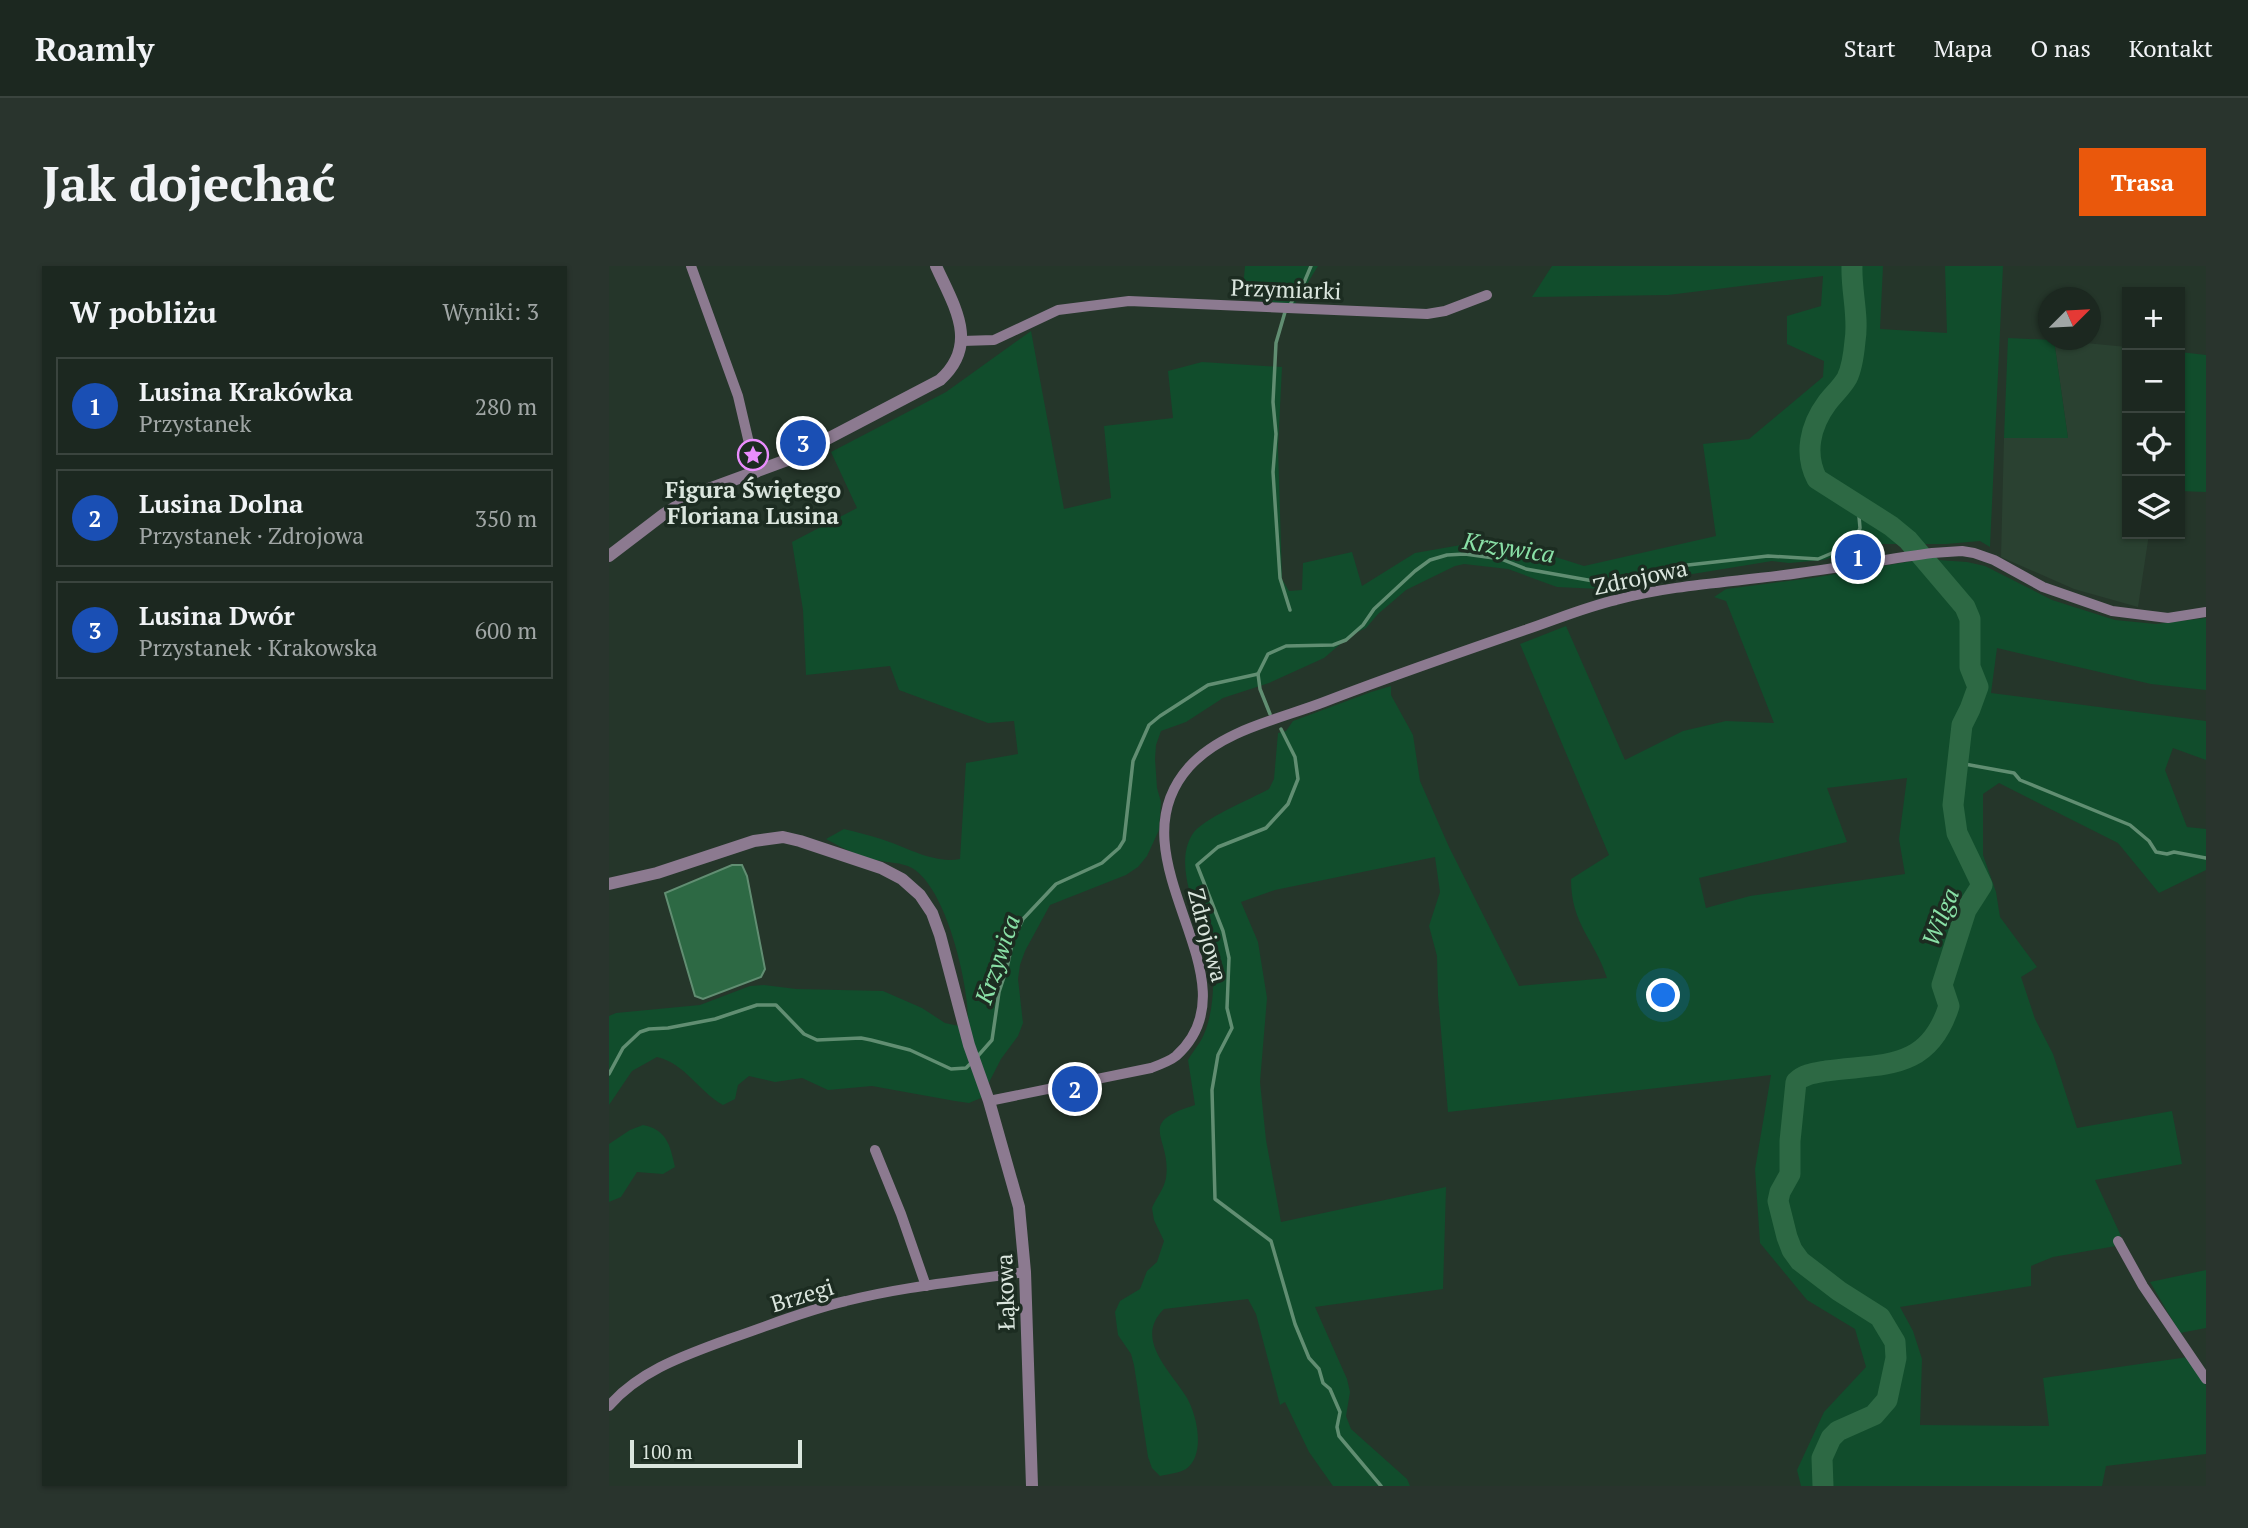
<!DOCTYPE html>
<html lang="pl">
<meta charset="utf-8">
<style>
:root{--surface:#1c2820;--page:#29342d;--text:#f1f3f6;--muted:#a0a6a5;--line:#3a443e;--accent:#ea580c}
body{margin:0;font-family:"PT Serif",serif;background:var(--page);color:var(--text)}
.controls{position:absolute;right:21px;top:21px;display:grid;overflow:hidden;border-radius:0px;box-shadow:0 2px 5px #0004}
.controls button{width:63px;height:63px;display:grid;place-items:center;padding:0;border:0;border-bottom:2px solid var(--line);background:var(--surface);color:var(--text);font:35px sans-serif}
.compass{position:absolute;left:1429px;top:21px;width:63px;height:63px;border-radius:50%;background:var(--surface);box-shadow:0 2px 5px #0004;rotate:66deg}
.scale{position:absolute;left:21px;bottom:18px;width:172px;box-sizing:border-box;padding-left:7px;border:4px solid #dbe6de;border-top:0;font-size:19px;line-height:24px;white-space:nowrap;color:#dbe6de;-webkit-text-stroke:5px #1c2c21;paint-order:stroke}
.you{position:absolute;left:1055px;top:730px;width:24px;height:24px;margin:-18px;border:5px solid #fff;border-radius:50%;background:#1a73e8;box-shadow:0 0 0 10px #1a73e833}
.badge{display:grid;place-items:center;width:46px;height:46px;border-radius:50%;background:var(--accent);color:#fff;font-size:23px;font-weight:700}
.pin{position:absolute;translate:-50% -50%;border:4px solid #fff;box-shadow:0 2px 7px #0006}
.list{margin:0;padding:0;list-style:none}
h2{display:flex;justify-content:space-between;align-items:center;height:91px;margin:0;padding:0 28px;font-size:30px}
h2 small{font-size:23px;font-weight:400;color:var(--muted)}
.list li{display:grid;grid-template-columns:46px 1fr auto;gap:21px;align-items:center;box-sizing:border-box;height:98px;margin:0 14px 14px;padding:0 14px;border:2px solid var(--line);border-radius:0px}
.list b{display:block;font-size:26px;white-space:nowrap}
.list p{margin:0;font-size:23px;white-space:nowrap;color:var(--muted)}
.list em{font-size:23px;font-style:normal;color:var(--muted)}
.icon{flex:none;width:38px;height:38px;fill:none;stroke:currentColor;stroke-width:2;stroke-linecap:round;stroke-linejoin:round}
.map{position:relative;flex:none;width:1597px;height:1220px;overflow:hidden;border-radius:0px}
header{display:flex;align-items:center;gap:42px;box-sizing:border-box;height:98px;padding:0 35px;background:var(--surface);border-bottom:2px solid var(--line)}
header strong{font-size:33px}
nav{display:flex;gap:38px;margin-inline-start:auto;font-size:24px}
.intro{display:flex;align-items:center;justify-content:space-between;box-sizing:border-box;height:168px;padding:0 42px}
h1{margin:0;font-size:49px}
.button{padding:18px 32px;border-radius:0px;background:var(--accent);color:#fff;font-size:24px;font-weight:700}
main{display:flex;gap:42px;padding:0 42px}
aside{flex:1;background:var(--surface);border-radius:0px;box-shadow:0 2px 5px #0004}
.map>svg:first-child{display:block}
.built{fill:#2a4131}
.green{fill:#114d2c;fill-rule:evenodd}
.water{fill:#2d6944;stroke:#618e72;stroke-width:2}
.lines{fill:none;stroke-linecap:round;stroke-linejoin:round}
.stream{stroke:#618e72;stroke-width:3.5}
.river{stroke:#2d6944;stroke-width:21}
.minor{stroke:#8c7a90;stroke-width:10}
.tertiary{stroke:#8c7a90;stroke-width:12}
.labels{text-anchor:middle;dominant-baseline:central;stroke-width:7;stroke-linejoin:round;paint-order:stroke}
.street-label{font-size:23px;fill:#dbe6de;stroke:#1c2c21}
.poi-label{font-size:23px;font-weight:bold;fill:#dbe6de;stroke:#1c2c21}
.water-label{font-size:24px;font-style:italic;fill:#89e0a6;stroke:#1c2c21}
</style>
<header>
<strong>Roamly</strong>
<nav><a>Start</a><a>Mapa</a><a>O nas</a><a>Kontakt</a></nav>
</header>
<div class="intro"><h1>Jak dojechać</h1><a class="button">Trasa</a></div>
<main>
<aside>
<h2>W pobliżu<small>Wyniki: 3</small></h2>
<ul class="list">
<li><span class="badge" style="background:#1a4fb4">1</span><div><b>Lusina Krakówka</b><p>Przystanek</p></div><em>280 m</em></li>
<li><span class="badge" style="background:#1a4fb4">2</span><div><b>Lusina Dolna</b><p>Przystanek · Zdrojowa</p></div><em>350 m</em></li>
<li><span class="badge" style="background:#1a4fb4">3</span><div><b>Lusina Dwór</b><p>Przystanek · Krakowska</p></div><em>600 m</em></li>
</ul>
</aside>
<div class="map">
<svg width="1597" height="1220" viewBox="0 0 1597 1220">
<rect width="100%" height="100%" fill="#25362a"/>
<path class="built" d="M 1445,74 L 1518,81 L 1518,268 L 1540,268 L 1529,341 L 1465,323 L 1392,291 L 1395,172 L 1459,172 Z"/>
<g class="green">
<path d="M 636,0 L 709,0 L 685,39 L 633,32 Z"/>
<path d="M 943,0 L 1274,0 L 1271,63 L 1338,67 L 1336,0 L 1394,0 L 1381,281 L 1371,275 L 1337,278 L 1272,278 L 1214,294 L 1180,297 L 1163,295 L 992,323 L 948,321 L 899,303 L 855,298 L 846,300 L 797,324 L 769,348 L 757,362 L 742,369 L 715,392 L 660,417 L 614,432 L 577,456 L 552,465 L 547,479 L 546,493 L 548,522 L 552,536 L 550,564 L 538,590 L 529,601 L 517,609 L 441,639 L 416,685 L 411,699 L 409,713 L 414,757 L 409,770 L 392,793 L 372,832 L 360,837 L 346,835 L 263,820 L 219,824 L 193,812 L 166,816 L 140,810 L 129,819 L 126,833 L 114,839 C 89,825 77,798 48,791 L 23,805 L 0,839 L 0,750 L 7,747 L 91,739 L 141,720 L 155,719 L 187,723 L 274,725 L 313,742 L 336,757 L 350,760 L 359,750 C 358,713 337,622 303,602 C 292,596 279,597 267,594 C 249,590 233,582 217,573 L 235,563 C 247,566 260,569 272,573 C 298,581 324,598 351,593 L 357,497 L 409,488 L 405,455 L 379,457 L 290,424 L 281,400 L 197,409 L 194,344 L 183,276 L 248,242 L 222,186 L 337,126 L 422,65 L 455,243 L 502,232 L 495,160 L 564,152 L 559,105 L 593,96 L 673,101 L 669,181 L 673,313 L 680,325 L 693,324 L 694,297 L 743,286 L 753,320 L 806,287 L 852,279 L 876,278 L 934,287 L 975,300 L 1107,270 L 1094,178 L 1140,173 L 1214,111 L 1215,95 L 1178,78 L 1178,50 L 1212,40 L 1214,10 L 1059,29 L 923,31 Z"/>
<path d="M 1399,72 L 1445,74 L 1459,172 L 1395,172 Z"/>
<path d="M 1571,86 L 1597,89 L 1597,226 L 1571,225 Z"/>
<path d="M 1315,293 L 1358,296 L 1376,300 L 1443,334 L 1506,354 L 1547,358 L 1597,352 L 1597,424 L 1542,418 L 1388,382 L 1382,427 L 1597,455 L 1597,494 L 1564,482 L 1556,504 L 1578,561 L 1597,563 L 1597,604 L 1550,627 L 1509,577 L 1390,517 L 1374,528 L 1374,589 L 1387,626 L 1391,651 L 1428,701 L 1412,711 L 1426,753 L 1444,788 L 1468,862 L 1563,845 L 1573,898 L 1486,914 L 1512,970 L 1504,975 L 1507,980 L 1444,991 L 1422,1000 L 1422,1020 L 1291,1041 L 1304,1065 L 1313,1093 L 1311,1159 L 1440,1160 L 1434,1112 L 1579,1091 L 1597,1119 L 1597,1188 L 1497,1200 L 1493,1220 L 1192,1220 L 1188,1204 L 1215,1146 L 1257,1101 L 1246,1063 L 1198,1034 L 1151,977 L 1146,903 L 1162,809 L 839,846 L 829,730 L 828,690 L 820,660 L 831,626 L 826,591 L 666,624 L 632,636 L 649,676 L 658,732 L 651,816 L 657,874 L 672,956 L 837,921 L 834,1023 L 706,1041 L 738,1113 L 741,1126 L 737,1150 L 742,1163 L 798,1213 L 801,1220 L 724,1220 L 700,1186 L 676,1136 L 671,1139 L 647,1048 L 639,1033 L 555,1043 C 524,1073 562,1105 578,1132 C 588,1149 597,1189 577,1203 C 571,1207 559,1208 551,1210 L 543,1202 L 539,1191 L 525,1099 L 522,1088 L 509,1069 L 506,1046 L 511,1035 L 531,1023 L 538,1005 L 548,996 L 555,975 L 545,954 L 543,942 C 547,932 555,923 557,912 C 563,870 525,858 586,839 L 579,794 C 583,787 587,782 591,776 C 602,758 605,729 604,708 C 602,671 560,606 583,569 C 592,553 642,533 660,523 L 665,513 L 669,467 L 677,465 L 684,455 L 762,426 L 782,420 L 782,429 L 804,469 L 811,515 L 840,581 L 910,720 L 998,712 C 986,674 962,659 962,613 L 1000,589 L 911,378 L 957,360 L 1016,494 L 1074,465 L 1117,455 L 1165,457 L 1117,335 L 1105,331 L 1117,323 L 1203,312 ZM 1298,512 L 1290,573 L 1296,608 L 1141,630 L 1097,642 L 1090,612 L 1238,576 L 1218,522 Z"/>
<path d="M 34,859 C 58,864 61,879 66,901 L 54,908 L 28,906 L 12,931 L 0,936 L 0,878 L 21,864 Z"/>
<path d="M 1597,1004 L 1597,1062 L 1571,1067 L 1541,1016 Z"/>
</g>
<path class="water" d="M 123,599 L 133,599 L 138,610 L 156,703 L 152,711 L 94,733 L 86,730 L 56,627 Z"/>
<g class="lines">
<g class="stream">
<path d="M 682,37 L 694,19 L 702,0"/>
<path d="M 676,46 L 667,77 L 664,136 L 667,168 L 664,206 L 671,312 L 681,344"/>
<path d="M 649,408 L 659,388 L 677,380 L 724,379 L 737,374 L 754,359 L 765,343 L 806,305 L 821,294 L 838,289 L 856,288 L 892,293 L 917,303 L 990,316 L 1038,311 L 1079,299 L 1159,290 L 1209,293 L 1235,282 L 1247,272 L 1251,262 L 1249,239"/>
<path d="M 649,408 L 651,423 L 661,448"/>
<path d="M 672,463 L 686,491 L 689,513 L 679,538 L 657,562 L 609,581 L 588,599 L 614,665 L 620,692 L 618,742 L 623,762 L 609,789 L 603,824 L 606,933 L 662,975 L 686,1058 L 700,1092 L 710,1103 L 714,1117 L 721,1123 L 731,1146 L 728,1161 L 730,1170 L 772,1220"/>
<path d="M 1350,497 L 1405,507 L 1411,514 L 1521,559 L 1540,575 L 1547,586 L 1558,588 L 1565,586 L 1597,592"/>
<path d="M 368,791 L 383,774 L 390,726 L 398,702 L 404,674 L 414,653 L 447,618 L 493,597 L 510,582 L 515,574 L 524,495 L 540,459 L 551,450 L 599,419 L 649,408"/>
<path d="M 0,808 L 14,782 L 31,766 L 40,763 L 59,762 L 106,753 L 148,739 L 167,739 L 195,768 L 208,774 L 252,772 L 262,774 L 301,784 L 342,803 L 357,802 L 362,797"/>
</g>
<path class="river" d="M 1214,1220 L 1213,1192 L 1222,1172 L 1229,1165 L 1265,1149 L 1278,1134 L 1287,1092 L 1286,1076 L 1271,1051 L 1230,1025 L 1191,995 L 1183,984 L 1178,971 L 1169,935 L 1171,926 L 1181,908 L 1181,875 L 1187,816 C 1195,808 1206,807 1217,805 C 1274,797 1319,806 1340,740 L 1333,719 L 1357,644 L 1373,619 L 1348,567 L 1344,539 L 1353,459 L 1361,443 L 1369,421 L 1361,401 L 1361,353 L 1356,341 L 1299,274 L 1282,260 L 1208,213 C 1195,188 1201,160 1218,137 C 1224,129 1233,121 1238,112 C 1243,102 1245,86 1246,75 C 1250,50 1242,25 1243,0"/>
<g class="minor">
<path d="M 82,0 L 129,130 L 147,207"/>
<path d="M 353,75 L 385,74 L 449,44 L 520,35 L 818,48 L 836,45 L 878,29"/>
<path d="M 380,835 L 542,802 C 550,799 561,795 567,790 C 653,713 498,593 580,501 C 613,464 671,453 715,436 C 782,410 849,387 916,364 C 946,354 976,341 1007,334 C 1066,318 1129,316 1190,307 C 1235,301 1279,293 1323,287 L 1353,285 L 1365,287 L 1385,294 L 1434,321 L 1503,345 L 1559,352 L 1597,346"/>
<path d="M 266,884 L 292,948 L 317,1020"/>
<path d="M 1509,975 L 1534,1020 L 1597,1113"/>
<path d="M 0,1140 C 31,1104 77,1089 120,1073 C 159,1060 197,1044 237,1035 C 296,1020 356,1015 416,1006"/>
</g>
<g class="tertiary">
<path d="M 0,290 L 55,248 L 89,227 L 178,194 L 331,114 C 371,78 345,40 327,0"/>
<path d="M 0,618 L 48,607 L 145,575 L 174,571 L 191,575 L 272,602 L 293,613 L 311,629 L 323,647 L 331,669 L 360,779 L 380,835 L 410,941 L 416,1006 L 423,1220"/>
</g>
</g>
<defs>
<g id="sight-ring" transform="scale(1.575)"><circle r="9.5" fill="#1c2c21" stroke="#ea8dfd" stroke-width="1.5"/><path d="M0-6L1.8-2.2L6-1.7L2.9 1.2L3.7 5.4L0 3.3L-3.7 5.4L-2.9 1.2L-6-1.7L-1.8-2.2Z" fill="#ea8dfd"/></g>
</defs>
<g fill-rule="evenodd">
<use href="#sight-ring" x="144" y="189"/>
</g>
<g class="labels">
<g class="street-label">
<text transform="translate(677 23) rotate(2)">Przymiarki</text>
<text transform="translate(1031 311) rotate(-12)">Zdrojowa</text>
<text transform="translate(599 669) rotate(75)">Zdrojowa</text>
<text transform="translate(396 1026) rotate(-92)">Łąkowa</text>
<text transform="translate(193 1029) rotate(-17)">Brzegi</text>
</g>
<g class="poi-label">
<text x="144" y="223">Figura Świętego<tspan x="144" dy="26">Floriana Lusina</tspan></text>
</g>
<g class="water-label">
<text transform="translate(900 281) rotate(9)">Krzywica</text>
<text transform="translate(1331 651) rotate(-68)">Wilga</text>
<text transform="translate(388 693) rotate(-71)">Krzywica</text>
</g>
</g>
</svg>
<div class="controls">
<button>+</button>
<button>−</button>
<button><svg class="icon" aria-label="locate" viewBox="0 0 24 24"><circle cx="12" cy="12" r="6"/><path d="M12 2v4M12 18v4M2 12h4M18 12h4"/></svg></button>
<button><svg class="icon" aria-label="layers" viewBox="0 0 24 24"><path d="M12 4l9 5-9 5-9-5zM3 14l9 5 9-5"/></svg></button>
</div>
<svg class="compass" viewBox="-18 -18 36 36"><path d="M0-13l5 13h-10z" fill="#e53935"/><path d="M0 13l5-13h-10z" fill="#a0a6a5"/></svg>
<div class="scale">100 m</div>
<div class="you"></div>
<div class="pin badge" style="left:1249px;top:291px;background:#1a4fb4">1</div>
<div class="pin badge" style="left:466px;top:823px;background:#1a4fb4">2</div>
<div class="pin badge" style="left:194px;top:177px;background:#1a4fb4">3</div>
</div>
</main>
